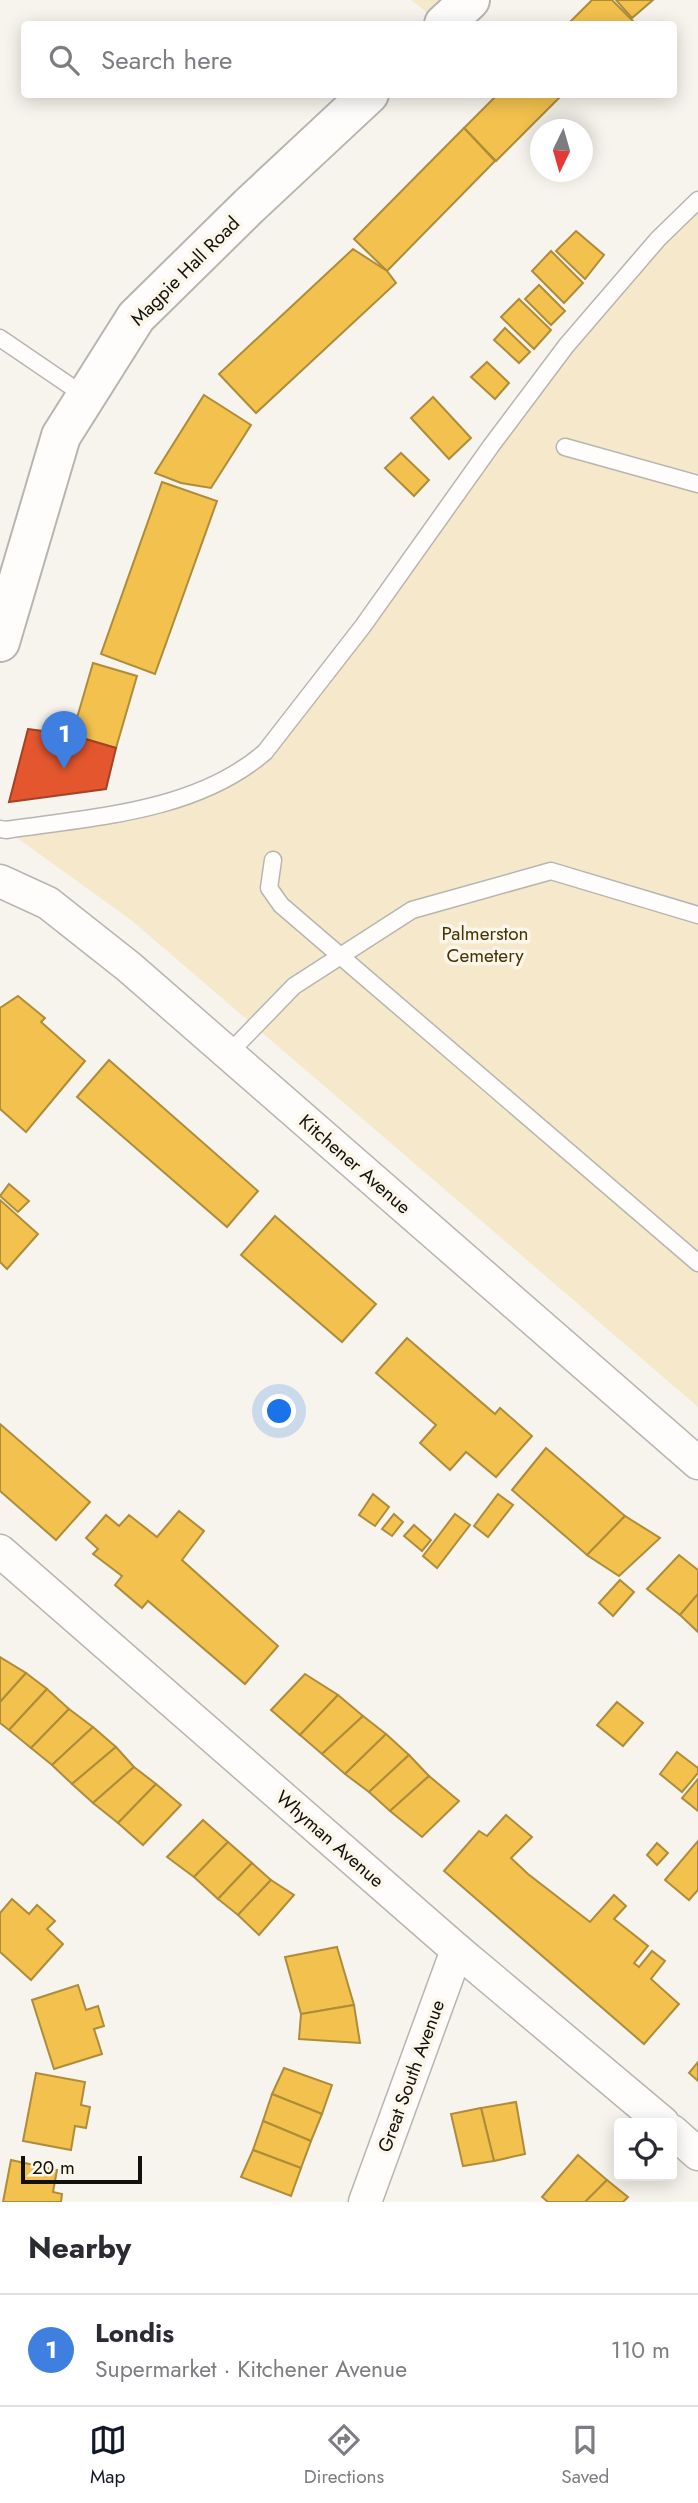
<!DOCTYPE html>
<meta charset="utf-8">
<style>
:root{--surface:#fff;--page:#f7f7f7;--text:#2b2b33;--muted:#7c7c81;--line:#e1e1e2;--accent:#111827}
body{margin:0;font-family:Jost,sans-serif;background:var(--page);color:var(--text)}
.controls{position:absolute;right:21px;bottom:21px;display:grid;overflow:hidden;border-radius:7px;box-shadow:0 4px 18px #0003}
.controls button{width:63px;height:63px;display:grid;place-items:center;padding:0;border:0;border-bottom:2px solid var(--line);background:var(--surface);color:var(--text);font:35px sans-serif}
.compass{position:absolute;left:530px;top:119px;width:63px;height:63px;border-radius:50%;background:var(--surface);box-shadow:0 4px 18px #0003;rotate:185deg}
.scale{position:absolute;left:21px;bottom:18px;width:121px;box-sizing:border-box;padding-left:7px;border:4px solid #11100c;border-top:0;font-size:19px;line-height:24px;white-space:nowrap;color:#11100c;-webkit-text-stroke:5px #fbf6e9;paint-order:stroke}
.you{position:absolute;left:280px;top:1412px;width:24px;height:24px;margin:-18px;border:5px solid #fff;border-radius:50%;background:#1a73e8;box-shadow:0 0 0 10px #1a73e833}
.badge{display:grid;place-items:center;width:46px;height:46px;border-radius:50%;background:var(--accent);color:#fff;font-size:23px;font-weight:700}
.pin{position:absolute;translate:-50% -58px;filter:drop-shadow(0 2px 4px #0008)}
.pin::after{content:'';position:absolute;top:37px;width:24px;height:21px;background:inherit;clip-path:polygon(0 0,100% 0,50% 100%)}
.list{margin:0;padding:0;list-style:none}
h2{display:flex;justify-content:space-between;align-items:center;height:91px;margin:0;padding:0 28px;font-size:30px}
h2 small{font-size:23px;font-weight:400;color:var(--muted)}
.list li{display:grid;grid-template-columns:46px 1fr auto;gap:21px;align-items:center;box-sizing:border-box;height:112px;padding:0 28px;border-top:2px solid var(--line)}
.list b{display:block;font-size:26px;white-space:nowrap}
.list p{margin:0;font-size:23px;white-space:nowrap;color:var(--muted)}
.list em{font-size:23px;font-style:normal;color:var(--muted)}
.icon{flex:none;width:38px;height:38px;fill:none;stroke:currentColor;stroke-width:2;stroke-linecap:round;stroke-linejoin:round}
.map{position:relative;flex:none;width:698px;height:2202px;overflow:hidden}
.search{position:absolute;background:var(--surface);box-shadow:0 4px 18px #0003;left:21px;right:21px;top:21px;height:77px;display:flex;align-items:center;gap:18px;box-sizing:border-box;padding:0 24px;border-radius:7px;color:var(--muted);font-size:26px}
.sheet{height:203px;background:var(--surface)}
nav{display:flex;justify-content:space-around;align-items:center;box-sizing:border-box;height:98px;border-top:2px solid var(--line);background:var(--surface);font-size:19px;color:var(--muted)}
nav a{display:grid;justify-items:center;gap:4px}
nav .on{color:var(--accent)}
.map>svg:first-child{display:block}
.green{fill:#f6e9cb}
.homes{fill:#f2c14e;stroke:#ae8c3a;stroke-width:2}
.shops{fill:#e4572e;stroke:#a54224;stroke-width:2}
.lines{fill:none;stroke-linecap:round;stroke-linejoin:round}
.service-casing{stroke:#b7b5af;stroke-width:19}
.minor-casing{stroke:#b7b5af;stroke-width:35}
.tertiary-casing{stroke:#b7b5af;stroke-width:42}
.service{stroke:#fefdfc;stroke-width:16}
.minor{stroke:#fefdfc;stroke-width:32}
.tertiary{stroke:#fefdfc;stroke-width:38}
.labels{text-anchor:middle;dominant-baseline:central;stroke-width:7;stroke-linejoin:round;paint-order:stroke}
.street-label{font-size:19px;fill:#11100c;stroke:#fbf6e9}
.park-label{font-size:19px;fill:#443405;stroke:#fbf6e9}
</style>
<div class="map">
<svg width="698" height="2202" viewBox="0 0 698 2202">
<rect width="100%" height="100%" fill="#f7f4ed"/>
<g class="green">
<path d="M 411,0 L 451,0 L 433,17 Z"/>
<path d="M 698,200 L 698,1407 L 131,920 L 6,830 L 103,816 L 245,769 L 491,446 Z"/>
</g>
<g class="homes">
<path d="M 592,0 L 612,0 L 635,23 L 568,24 Z"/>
<path d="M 616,0 L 653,0 L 632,18 Z"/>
<path d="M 498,94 L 563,94 L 496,161 L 464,128 Z"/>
<path d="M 464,128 L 495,161 L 387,271 L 354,239 Z"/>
<path d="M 576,231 L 604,255 L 585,279 L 556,251 Z"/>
<path d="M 353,249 L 387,271 L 396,283 L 256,413 L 219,374 Z"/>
<path d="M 551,251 L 583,283 L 564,303 L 532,271 Z"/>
<path d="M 539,285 L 565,311 L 551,325 L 525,299 Z"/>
<path d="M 519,299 L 551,330 L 534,349 L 501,317 Z"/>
<path d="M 505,328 L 530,352 L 519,363 L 494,340 Z"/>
<path d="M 487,362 L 509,383 L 495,399 L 471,377 Z"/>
<path d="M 204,395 L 251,425 L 211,488 L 181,483 L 155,473 Z"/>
<path d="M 433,397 L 471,438 L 449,459 L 411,418 Z"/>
<path d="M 401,453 L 429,480 L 414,496 L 385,468 Z"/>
<path d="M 162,482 L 217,501 L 155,674 L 101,654 Z"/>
<path d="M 93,663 L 137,676 L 116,748 L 72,735 Z"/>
<path d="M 18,996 L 45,1018 L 41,1022 L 85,1061 L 26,1132 L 0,1109 L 0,1008 Z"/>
<path d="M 109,1060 L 258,1191 L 227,1227 L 77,1097 Z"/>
<path d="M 9,1184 L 29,1201 L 18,1212 L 0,1196 Z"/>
<path d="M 0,1200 L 38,1234 L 7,1269 L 0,1262 Z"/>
<path d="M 275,1216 L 376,1304 L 342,1342 L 241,1255 Z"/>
<path d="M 407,1338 L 495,1414 L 500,1408 L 532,1436 L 496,1477 L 466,1452 L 450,1470 L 420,1443 L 436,1425 L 376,1373 Z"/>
<path d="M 0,1424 L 90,1502 L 56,1540 L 0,1491 Z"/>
<path d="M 546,1448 L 625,1516 L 587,1555 L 512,1490 Z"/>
<path d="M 373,1494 L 389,1507 L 375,1526 L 359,1515 Z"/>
<path d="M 498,1494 L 513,1505 L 488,1537 L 474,1526 Z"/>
<path d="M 179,1511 L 204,1531 L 182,1560 L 278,1646 L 245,1684 L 148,1601 L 142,1608 L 115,1585 L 122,1576 L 93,1554 L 98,1549 L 86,1538 L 106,1515 L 119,1526 L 129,1515 L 157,1537 Z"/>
<path d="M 394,1514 L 403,1522 L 392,1536 L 382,1529 Z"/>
<path d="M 455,1514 L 470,1525 L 437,1568 L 423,1556 Z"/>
<path d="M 625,1516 L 660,1538 L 619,1576 L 587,1555 Z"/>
<path d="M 414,1525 L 431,1540 L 422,1551 L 404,1536 Z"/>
<path d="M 679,1555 L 698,1570 L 698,1594 L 680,1615 L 647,1589 Z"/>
<path d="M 620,1580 L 634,1592 L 613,1616 L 599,1603 Z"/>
<path d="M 698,1594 L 698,1632 L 680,1615 Z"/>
<path d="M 0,1657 L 26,1673 L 0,1702 Z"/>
<path d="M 26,1673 L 47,1689 L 9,1730 L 0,1723 L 0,1702 Z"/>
<path d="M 305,1674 L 338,1695 L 300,1735 L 271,1710 Z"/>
<path d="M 47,1689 L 69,1709 L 31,1748 L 9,1730 Z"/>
<path d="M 338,1695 L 363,1716 L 322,1754 L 300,1735 Z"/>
<path d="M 617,1702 L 643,1723 L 623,1746 L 597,1725 Z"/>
<path d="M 69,1709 L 93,1727 L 52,1765 L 31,1748 Z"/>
<path d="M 363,1716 L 386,1734 L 345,1774 L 322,1754 Z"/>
<path d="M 93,1727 L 116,1747 L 72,1784 L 52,1765 Z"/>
<path d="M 386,1734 L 409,1755 L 369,1792 L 345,1774 Z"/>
<path d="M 116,1747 L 134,1767 L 93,1803 L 72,1784 Z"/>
<path d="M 677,1752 L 698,1768 L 698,1773 L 682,1792 L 660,1774 Z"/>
<path d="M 409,1755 L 429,1776 L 390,1811 L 369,1792 Z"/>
<path d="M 134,1767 L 156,1784 L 118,1823 L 93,1803 Z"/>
<path d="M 429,1776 L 459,1801 L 422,1837 L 390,1811 Z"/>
<path d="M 698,1779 L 698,1811 L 682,1798 Z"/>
<path d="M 156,1784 L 181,1805 L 143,1845 L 118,1823 Z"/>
<path d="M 506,1815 L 532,1837 L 511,1858 L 528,1874 L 590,1922 L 614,1895 L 626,1906 L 614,1919 L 648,1946 L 634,1963 L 639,1967 L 652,1951 L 665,1961 L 651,1979 L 679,2004 L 644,2044 L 444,1871 L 479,1831 L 487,1836 Z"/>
<path d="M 203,1820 L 228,1842 L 194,1877 L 167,1857 Z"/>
<path d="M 698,1841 L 698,1890 L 689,1900 L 665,1880 Z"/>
<path d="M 228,1842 L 252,1863 L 218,1899 L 194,1877 Z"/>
<path d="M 657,1843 L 668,1853 L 657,1865 L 647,1855 Z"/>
<path d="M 252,1863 L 271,1880 L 238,1915 L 218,1899 Z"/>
<path d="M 271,1880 L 294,1895 L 259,1935 L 238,1915 Z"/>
<path d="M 12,1899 L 29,1914 L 37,1905 L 55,1921 L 47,1929 L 63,1944 L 31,1980 L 0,1952 L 0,1913 Z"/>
<path d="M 337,1947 L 354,2005 L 301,2014 L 285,1957 Z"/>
<path d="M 78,1985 L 86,2010 L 98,2006 L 104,2026 L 94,2029 L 102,2054 L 54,2069 L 32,2000 Z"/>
<path d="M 354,2005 L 360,2043 L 299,2039 L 301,2014 Z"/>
<path d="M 698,2062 L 698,2081 L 689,2073 Z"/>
<path d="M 284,2068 L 332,2085 L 322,2114 L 272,2094 Z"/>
<path d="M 36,2073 L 85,2082 L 81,2105 L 90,2107 L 86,2128 L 75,2126 L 71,2150 L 23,2141 Z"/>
<path d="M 272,2094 L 322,2114 L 311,2141 L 263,2121 Z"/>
<path d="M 516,2102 L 525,2154 L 494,2161 L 481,2108 Z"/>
<path d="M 481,2108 L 494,2161 L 463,2166 L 451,2114 Z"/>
<path d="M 263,2121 L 311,2141 L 301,2168 L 253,2150 Z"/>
<path d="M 253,2150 L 301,2168 L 291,2196 L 241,2177 Z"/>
<path d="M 578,2155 L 607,2180 L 585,2202 L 548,2202 L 542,2197 Z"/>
<path d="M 11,2160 L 57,2170 L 53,2192 L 62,2194 L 61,2202 L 3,2202 Z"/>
<path d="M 607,2180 L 628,2197 L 623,2202 L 585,2202 Z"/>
</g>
<path class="shops" d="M 28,729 L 72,735 L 116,748 L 106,789 L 9,802 Z"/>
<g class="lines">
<g class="service-casing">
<g id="service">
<path d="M 0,338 L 85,396"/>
<path d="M 565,447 L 698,484"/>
<path d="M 0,829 L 6,830 C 93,817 196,812 265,752 L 363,626 L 491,446 L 566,346 L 658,239 L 698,200"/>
<path d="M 273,860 L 269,888 L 281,905 L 698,1263"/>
<path d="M 229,1053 L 294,986 L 412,910 L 551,871 L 698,915"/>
</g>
</g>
<g class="minor-casing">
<g id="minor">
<path d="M 0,881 L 48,903 L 129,967 L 698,1463"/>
<path d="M 0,1551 L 457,1950 L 663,2123"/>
<path d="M 672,2131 L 698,2154"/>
<path d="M 365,2202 L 457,1950"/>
</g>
</g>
<g class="tertiary-casing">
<g id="tertiary">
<path d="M 444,24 L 470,0"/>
<path d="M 0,642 L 61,436 L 136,317 L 249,206 L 369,94"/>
</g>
</g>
<use href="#service" class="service"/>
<use href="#minor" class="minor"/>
<use href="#tertiary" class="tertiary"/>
</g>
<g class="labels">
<g class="street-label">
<text transform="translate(185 271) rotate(-45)">Magpie Hall Road</text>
<text transform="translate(355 1164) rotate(41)">Kitchener Avenue</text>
<text transform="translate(330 1839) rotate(41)">Whyman Avenue</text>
<text transform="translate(411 2076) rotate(-70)">Great South Avenue</text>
</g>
<g class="park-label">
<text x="485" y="933">Palmerston<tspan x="485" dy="22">Cemetery</tspan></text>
</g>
</g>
</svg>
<div class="controls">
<button><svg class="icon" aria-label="locate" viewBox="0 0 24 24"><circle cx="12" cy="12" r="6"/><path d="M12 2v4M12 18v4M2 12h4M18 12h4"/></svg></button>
</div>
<svg class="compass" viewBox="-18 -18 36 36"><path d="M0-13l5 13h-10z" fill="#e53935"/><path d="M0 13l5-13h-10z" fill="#7c7c81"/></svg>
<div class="scale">20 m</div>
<div class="you"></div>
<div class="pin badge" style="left:64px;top:769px;background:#3f7fe0">1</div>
<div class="search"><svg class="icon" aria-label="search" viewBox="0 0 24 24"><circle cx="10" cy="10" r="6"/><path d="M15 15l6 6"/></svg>Search here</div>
</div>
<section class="sheet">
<h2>Nearby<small></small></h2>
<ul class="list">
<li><span class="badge" style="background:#3f7fe0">1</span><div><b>Londis</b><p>Supermarket · Kitchener Avenue</p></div><em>110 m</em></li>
</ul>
</section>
<nav>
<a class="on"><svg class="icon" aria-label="map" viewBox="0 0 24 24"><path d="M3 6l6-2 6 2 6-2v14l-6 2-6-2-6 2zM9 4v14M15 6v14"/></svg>Map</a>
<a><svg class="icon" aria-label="directions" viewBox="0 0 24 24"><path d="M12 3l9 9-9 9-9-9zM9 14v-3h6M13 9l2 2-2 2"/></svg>Directions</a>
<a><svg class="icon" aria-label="saved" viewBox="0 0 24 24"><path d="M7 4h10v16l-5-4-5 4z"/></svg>Saved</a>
</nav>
